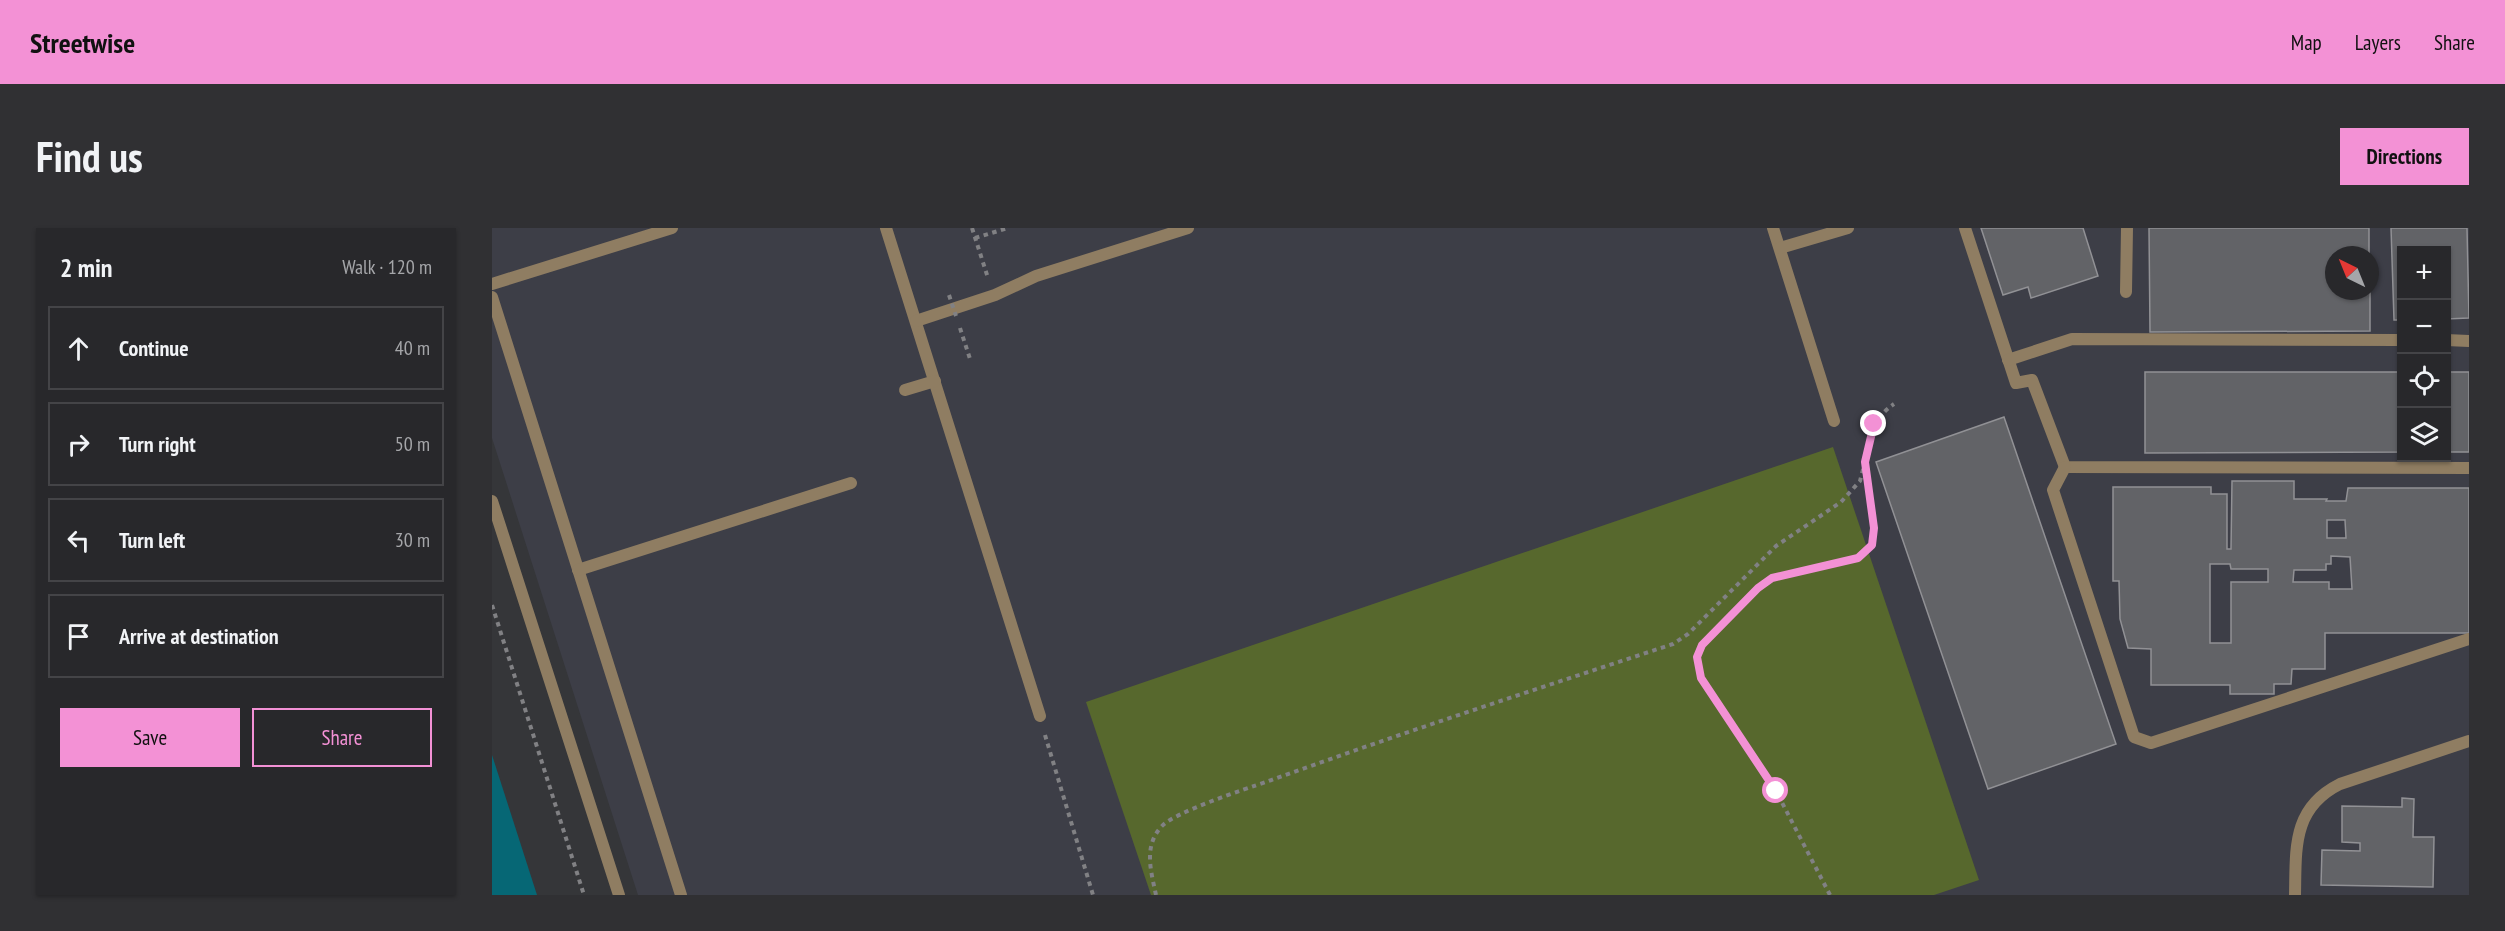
<!DOCTYPE html>
<meta charset="utf-8">
<style>
:root{--surface:#28282b;--page:#303033;--text:#f1f3f6;--muted:#a5a6a9;--line:#444447;--accent:#f391d5}
body{margin:0;font-family:"PT Sans Narrow",sans-serif;background:var(--page);color:var(--text)}
.controls{position:absolute;right:18px;top:18px;display:grid;overflow:hidden;border-radius:0px;box-shadow:0 2px 4px #0004}
.controls button{width:54px;height:54px;display:grid;place-items:center;padding:0;border:0;border-bottom:2px solid var(--line);background:var(--surface);color:var(--text);font:30px sans-serif}
.compass{position:absolute;left:1833px;top:18px;width:54px;height:54px;border-radius:50%;background:var(--surface);box-shadow:0 2px 4px #0004;rotate:317deg}
.stop{position:absolute;width:18px;height:18px;margin:-14px;border:4px solid #f391d5;border-radius:50%;background:#fff}
.stop.end{background:#f391d5;border-color:#fff;box-shadow:0 2px 6px #0008}
.list{margin:0;padding:0;list-style:none}
h2{display:flex;justify-content:space-between;align-items:center;height:78px;margin:0;padding:0 24px;font-size:26px}
h2 small{font-size:20px;font-weight:400;color:var(--muted)}
.list li{display:grid;grid-template-columns:39px 1fr auto;gap:18px;align-items:center;box-sizing:border-box;height:84px;margin:0 12px 12px;padding:0 12px;border:2px solid var(--line);border-radius:0px}
.list b{display:block;font-size:22px;white-space:nowrap}
.list em{font-size:20px;font-style:normal;color:var(--muted)}
.actions{display:flex;gap:12px;padding:18px 24px}
.actions a{flex:1;padding:14px 0;border:2px solid var(--accent);border-radius:0px;text-align:center;font-size:21px;color:var(--accent)}
.actions .main{background:var(--accent);color:#111}
.icon{flex:none;width:33px;height:33px;fill:none;stroke:currentColor;stroke-width:2;stroke-linecap:round;stroke-linejoin:round}
.map{position:relative;flex:none;width:1977px;height:667px;overflow:hidden;border-radius:0px}
header{display:flex;align-items:center;gap:36px;box-sizing:border-box;height:84px;padding:0 30px;background:var(--accent);color:#111}
header strong{font-size:28px}
nav{display:flex;gap:33px;margin-inline-start:auto;font-size:21px}
.intro{display:flex;align-items:center;justify-content:space-between;box-sizing:border-box;height:144px;padding:0 36px}
h1{margin:0;font-size:42px}
.button{padding:15px 27px;border-radius:0px;background:var(--accent);color:#111;font-size:21px;font-weight:700}
main{display:flex;gap:36px;padding:0 36px}
aside{flex:1;background:var(--surface);border-radius:0px;box-shadow:0 2px 4px #0004}
.map>svg:first-child{display:block}
.built{fill:#3d3e47;fill-rule:evenodd}
.green{fill:#57682d}
.water{fill:#066775}
.building{fill:#626367;stroke:#919195;stroke-width:1.5;fill-rule:evenodd}
.lines{fill:none;stroke-linecap:round;stroke-linejoin:round}
.path{stroke:#818184;stroke-width:4;stroke-dasharray:4.5 4.5;stroke-linecap:butt}
.service{stroke:#8f7d62;stroke-width:12}
.tertiary{stroke:#8f7d62;stroke-width:12}
.path-bridge{stroke:#818184;stroke-width:4;stroke-dasharray:4.5 4.5;stroke-linecap:butt}
.route{stroke:#f391d5;stroke-width:8}
</style>
<header>
<strong>Streetwise</strong>
<nav><a>Map</a><a>Layers</a><a>Share</a></nav>
</header>
<div class="intro"><h1>Find us</h1><a class="button">Directions</a></div>
<main>
<aside>
<h2>2 min<small>Walk · 120 m</small></h2>
<ul class="list">
<li><svg class="icon" aria-label="ahead" viewBox="0 0 24 24"><path d="M12 20V5M6 11l6-6 6 6"/></svg><div><b>Continue</b></div><em>40 m</em></li>
<li><svg class="icon" aria-label="right" viewBox="0 0 24 24"><path d="M7 20v-9h11M14 6l5 5-5 5"/></svg><div><b>Turn right</b></div><em>50 m</em></li>
<li><svg class="icon" aria-label="left" viewBox="0 0 24 24"><path d="M17 20v-9H6M10 6l-5 5 5 5"/></svg><div><b>Turn left</b></div><em>30 m</em></li>
<li><svg class="icon" aria-label="arrive" viewBox="0 0 24 24"><path d="M6 21V4h12l-3 4 3 4H6"/></svg><div><b>Arrive at destination</b></div></li>
</ul>
<div class="actions"><a class="main">Save</a><a>Share</a></div>
</aside>
<div class="map">
<svg width="1977" height="667" viewBox="0 0 1977 667">
<rect width="100%" height="100%" fill="#353639"/>
<path class="built" d="M 0,0 L 1977,0 L 1977,667 L 146,667 L 0,210 ZM 1910,22 L 1954,22 L 1954,230 L 1910,230 ZM 1842,27 L 1878,27 L 1878,63 L 1842,63 Z"/>
<path class="green" d="M 1341,219 L 1487,652 L 1442,667 L 659,667 L 594,474 Z"/>
<path class="water" d="M 0,527 L 45,667 L 0,667 Z"/>
<g class="building">
<path d="M 1489,0 L 1591,0 L 1606,48 L 1539,70 L 1536,59 L 1511,67 Z"/>
<path d="M 1657,0 L 1877,0 L 1877,27 L 1842,27 L 1842,63 L 1878,63 L 1878,103 L 1658,104 Z"/>
<path d="M 1899,0 L 1975,0 L 1977,90 L 1954,91 L 1954,22 L 1910,22 L 1910,92 L 1902,92 Z"/>
<path d="M 1653,144 L 1910,144 L 1910,224 L 1653,225 Z"/>
<rect x="1954" y="144" width="23" height="80"/>
<path d="M 1512,189 L 1624,516 L 1496,561 L 1384,234 Z"/>
<path d="M 1740,253 L 1802,253 L 1802,271 L 1835,271 L 1834,273 L 1854,273 L 1856,260 L 1977,260 L 1977,405 L 1833,405 L 1833,441 L 1800,441 L 1799,456 L 1782,456 L 1782,466 L 1738,466 L 1738,457 L 1659,457 L 1659,421 L 1636,420 L 1628,391 L 1627,353 L 1621,353 L 1621,259 L 1719,259 L 1719,266 L 1735,266 L 1735,321 L 1739,321 ZM 1835,292 L 1853,292 L 1854,310 L 1835,310 ZM 1839,328 L 1858,329 L 1860,361 L 1837,361 L 1837,354 L 1801,354 L 1802,342 L 1834,342 L 1834,336 L 1839,336 ZM 1718,336 L 1738,336 L 1739,341 L 1776,341 L 1776,354 L 1739,354 L 1739,415 L 1718,415 Z"/>
<path d="M 1910,570 L 1922,571 L 1921,609 L 1942,609 L 1941,659 L 1829,657 L 1830,622 L 1868,623 L 1868,615 L 1850,614 L 1850,578 L 1910,579 Z"/>
</g>
<g class="lines">
<g class="path">
<path d="M 480,0 L 496,50"/>
<path d="M 483,10 L 516,0"/>
<path d="M 468,100 L 479,134"/>
<path d="M 0,377 L 92,667"/>
<path d="M 553,507 L 601,667"/>
<path d="M 664,667 C 659,643 651,618 670,598 C 683,584 753,561 774,554 C 909,505 1045,461 1181,416 L 1196,406 L 1284,318 L 1349,274 L 1368,253 L 1373,234"/>
<path d="M 1338,667 L 1284,563 L 1209,450 L 1205,429 L 1210,417 C 1225,401 1264,355 1283,349 C 1305,343 1372,337 1380,316 C 1383,306 1381,294 1379,284 C 1374,246 1365,201 1402,176"/>
</g>
<g class="service">
<path d="M 394,0 L 548,488"/>
<path d="M 1281,0 L 1342,193"/>
<path d="M 1473,0 L 1524,155 L 1540,152 L 1573,239 L 1977,240"/>
<path d="M 1288,20 L 1356,0"/>
<path d="M 0,56 L 180,0"/>
<path d="M 1634,64 L 1635,0"/>
<path d="M 0,69 L 189,667"/>
<path d="M 424,93 L 503,67 L 544,48 L 696,0"/>
<path d="M 1954,112 L 1977,113"/>
<path d="M 1516,132 L 1580,111 L 1910,112"/>
<path d="M 413,162 L 443,153"/>
<path d="M 1573,239 L 1561,262 L 1642,509 L 1659,515 L 1977,411"/>
<path d="M 86,342 L 359,255"/>
<path d="M 1803,667 C 1804,620 1800,580 1848,556 L 1977,513"/>
</g>
<path class="tertiary" d="M 0,273 L 127,667"/>
<path class="path-bridge" d="M 457,67 L 464,88"/>
</g>
<g class="lines">
<path class="route" d="M 1284,563 L 1209,450 L 1205,429 L 1210,417 L 1266,360 L 1280,350 L 1366,330 L 1380,317 L 1382,300 L 1373,234 L 1382,196"/>
</g>
</svg>
<div class="controls">
<button>+</button>
<button>−</button>
<button><svg class="icon" aria-label="locate" viewBox="0 0 24 24"><circle cx="12" cy="12" r="6"/><path d="M12 2v4M12 18v4M2 12h4M18 12h4"/></svg></button>
<button><svg class="icon" aria-label="layers" viewBox="0 0 24 24"><path d="M12 4l9 5-9 5-9-5zM3 14l9 5 9-5"/></svg></button>
</div>
<svg class="compass" viewBox="-18 -18 36 36"><path d="M0-13l5 13h-10z" fill="#e53935"/><path d="M0 13l5-13h-10z" fill="#a5a6a9"/></svg>
<div class="stop" style="left:1284px;top:563px"></div>
<div class="stop end" style="left:1382px;top:196px"></div>
</div>
</main>
